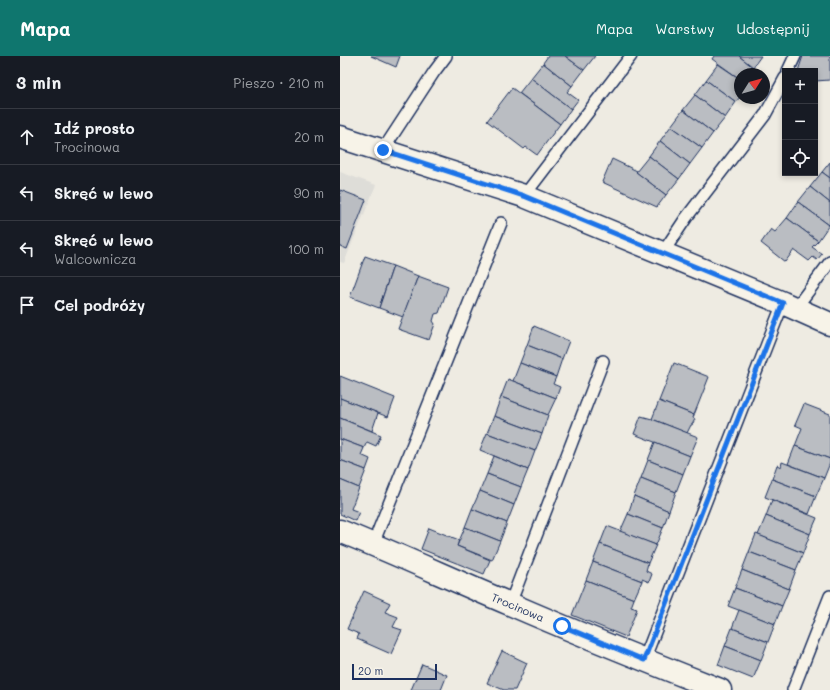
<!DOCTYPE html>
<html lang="pl">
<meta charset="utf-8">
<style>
:root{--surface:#171b24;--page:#20242c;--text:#f1f3f6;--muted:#9ea1a6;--line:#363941;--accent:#0f766e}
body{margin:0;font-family:Mali,sans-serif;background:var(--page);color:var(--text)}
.controls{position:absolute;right:12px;top:12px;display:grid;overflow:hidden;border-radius:0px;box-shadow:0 2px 6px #0003}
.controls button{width:36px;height:36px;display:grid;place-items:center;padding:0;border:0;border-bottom:1px solid var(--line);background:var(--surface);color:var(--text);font:20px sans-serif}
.compass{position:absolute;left:394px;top:12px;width:36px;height:36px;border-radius:50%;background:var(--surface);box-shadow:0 2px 6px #0003;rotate:53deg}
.scale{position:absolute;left:12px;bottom:10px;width:85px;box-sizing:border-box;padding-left:4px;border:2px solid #1b2f5e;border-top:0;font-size:11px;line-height:14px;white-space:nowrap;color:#1b2f5e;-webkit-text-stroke:3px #f7f3e8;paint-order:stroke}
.stop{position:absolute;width:12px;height:12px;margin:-9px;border:3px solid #1a73e8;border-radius:50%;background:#fff}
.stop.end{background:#1a73e8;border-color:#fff;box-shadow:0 1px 4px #0008}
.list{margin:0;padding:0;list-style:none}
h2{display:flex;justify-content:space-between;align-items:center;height:52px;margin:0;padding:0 16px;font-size:17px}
h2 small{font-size:13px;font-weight:400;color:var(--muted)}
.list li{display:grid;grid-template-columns:26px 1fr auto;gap:12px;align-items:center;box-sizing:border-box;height:56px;padding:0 16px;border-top:1px solid var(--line)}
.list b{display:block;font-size:15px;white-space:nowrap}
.list p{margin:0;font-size:13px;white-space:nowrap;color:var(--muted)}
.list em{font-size:13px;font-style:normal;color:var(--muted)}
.icon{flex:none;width:22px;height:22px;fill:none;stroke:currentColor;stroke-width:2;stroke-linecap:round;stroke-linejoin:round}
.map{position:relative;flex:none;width:490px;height:634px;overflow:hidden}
header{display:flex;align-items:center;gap:24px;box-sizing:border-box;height:56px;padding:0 20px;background:var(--accent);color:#fff}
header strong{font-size:19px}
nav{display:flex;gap:22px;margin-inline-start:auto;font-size:14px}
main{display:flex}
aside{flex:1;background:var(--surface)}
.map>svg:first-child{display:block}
.built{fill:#deddd8}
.building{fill:#babdc2;stroke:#1b2f5e}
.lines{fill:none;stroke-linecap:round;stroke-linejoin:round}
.lane-casing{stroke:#1b2f5e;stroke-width:14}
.street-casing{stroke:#1b2f5e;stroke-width:25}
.secondary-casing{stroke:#1b2f5e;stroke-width:25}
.lane{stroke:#f7f3e8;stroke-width:11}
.street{stroke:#f7f3e8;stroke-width:22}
.secondary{stroke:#f7f3e8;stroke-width:22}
.route{stroke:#1a73e8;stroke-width:5}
.labels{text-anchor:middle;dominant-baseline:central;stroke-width:3.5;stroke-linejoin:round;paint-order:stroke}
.street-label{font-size:11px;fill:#1b2f5e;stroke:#f7f3e8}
</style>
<header>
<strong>Mapa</strong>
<nav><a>Mapa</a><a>Warstwy</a><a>Udostępnij</a></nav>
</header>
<main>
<aside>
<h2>3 min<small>Pieszo · 210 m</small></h2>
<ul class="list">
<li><svg class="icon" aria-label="ahead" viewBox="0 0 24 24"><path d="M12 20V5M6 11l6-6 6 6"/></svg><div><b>Idź prosto</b><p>Trocinowa</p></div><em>20 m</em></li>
<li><svg class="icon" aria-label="left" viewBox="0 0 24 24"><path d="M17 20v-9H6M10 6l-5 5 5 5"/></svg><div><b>Skręć w lewo</b></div><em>90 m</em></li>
<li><svg class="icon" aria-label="left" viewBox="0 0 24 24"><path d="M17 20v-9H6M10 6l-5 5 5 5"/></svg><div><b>Skręć w lewo</b><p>Walcownicza</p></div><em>100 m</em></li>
<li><svg class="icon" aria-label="arrive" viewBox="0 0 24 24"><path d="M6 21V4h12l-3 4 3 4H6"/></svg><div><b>Cel podróży</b></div></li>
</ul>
</aside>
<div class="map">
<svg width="490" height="634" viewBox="0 0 490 634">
<rect width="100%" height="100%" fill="#eeebe2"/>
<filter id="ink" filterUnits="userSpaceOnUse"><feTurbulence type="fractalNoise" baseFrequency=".025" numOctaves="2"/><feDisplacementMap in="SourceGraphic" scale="8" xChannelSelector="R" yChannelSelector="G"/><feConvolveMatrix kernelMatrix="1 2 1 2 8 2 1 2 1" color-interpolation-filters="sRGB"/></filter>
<g filter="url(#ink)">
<path class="built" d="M 0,116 L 36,129 L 4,207 L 0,206 Z"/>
<g class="building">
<path d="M 31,0 L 60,0 L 56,11 Z"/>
<path d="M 208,0 L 225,0 L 244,14 L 232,30 L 203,7 Z"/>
<path d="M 225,0 L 255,0 L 244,14 Z"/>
<path d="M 374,0 L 399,0 L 413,11 L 408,18 L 400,18 L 400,23 L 372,3 Z"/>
<path d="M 399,0 L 421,0 L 413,11 Z"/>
<path d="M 463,0 L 490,0 L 490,24 L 475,25 L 475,15 L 458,15 Z"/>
<path d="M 203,7 L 232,30 L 227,36 L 238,44 L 231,53 L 191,22 Z"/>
<path d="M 378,8 L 400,23 L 400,41 L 396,46 L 366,24 Z"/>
<path d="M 191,22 L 231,53 L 220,68 L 179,37 Z"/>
<path d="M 366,24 L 396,46 L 385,62 L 355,39 Z"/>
<path d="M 172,32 L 220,68 L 197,99 L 186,91 L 184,93 L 147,65 Z"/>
<path d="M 355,39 L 385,62 L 373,77 L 343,54 Z"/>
<path d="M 343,54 L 373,77 L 362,92 L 331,70 Z"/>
<path d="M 331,70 L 362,92 L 350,108 L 320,85 Z"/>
<path d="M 320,85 L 350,108 L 339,123 L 309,100 Z"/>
<path d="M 309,100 L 339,123 L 326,139 L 296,116 Z"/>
<path d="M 272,103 L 297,115 L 296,116 L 326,139 L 317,151 L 262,126 Z"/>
<path d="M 490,106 L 490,122 L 482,116 Z"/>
<path d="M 482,116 L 490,122 L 490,147 L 470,131 Z"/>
<path d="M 470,131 L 490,147 L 490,168 L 489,169 L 458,146 Z"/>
<path d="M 0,134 L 26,144 L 7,193 L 0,190 Z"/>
<path d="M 458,146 L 489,169 L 478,185 L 447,162 Z"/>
<path d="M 447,162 L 478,185 L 472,191 L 482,198 L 477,204 L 473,201 L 469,205 L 454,194 L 445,206 L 421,187 L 431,173 L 435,176 Z"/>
<path d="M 25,200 L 53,210 L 39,252 L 10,241 Z"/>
<path d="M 53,210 L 78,220 L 63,261 L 39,252 Z"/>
<path d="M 78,220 L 108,231 L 99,257 L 95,258 L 93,265 L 95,268 L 89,284 L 58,273 Z"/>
<path d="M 194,270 L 229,285 L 222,303 L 187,289 Z"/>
<path d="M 187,289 L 222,303 L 216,321 L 180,307 Z"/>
<path d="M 180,307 L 216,321 L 213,328 L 220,331 L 216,342 L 173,325 Z"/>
<path d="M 334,307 L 369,321 L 354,359 L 319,345 Z"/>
<path d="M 0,320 L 55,342 L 48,361 L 0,342 Z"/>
<path d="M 168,323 L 216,342 L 208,359 L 161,341 Z"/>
<path d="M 161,341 L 208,359 L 202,378 L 154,360 Z"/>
<path d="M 0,342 L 38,357 L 32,375 L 0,362 Z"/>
<path d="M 319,345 L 354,359 L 353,362 L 355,363 L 352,369 L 351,369 L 347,377 L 312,363 Z"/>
<path d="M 464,348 L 490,358 L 490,403 L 455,390 L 462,372 L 455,369 Z"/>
<path d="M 154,360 L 202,378 L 195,395 L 147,377 Z"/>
<path d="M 301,360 L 312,363 L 358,381 L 350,400 L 294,378 Z"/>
<path d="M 0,362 L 41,379 L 36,390 L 27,386 L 24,392 L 0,383 Z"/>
<path d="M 147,377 L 195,395 L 188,414 L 140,394 Z"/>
<path d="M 0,383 L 24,392 L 21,399 L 30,403 L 26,414 L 0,404 Z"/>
<path d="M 315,386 L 350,400 L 343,418 L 308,404 Z"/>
<path d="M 455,390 L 490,403 L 490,407 L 484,422 L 448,408 Z"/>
<path d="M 154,400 L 188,414 L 181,431 L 147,418 Z"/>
<path d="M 0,404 L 26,414 L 19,432 L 0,424 Z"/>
<path d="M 308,404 L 343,418 L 336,436 L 301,422 Z"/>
<path d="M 442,406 L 484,422 L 476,440 L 432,423 L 437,409 L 441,411 Z"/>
<path d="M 147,418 L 181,431 L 174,449 L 140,435 Z"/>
<path d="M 301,422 L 336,436 L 329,455 L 294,440 Z"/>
<path d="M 432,423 L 476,440 L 469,458 L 425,441 Z"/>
<path d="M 0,424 L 19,432 L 11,453 L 19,456 L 15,465 L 0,458 Z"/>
<path d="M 140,435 L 174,449 L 167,467 L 132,453 Z"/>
<path d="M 294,440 L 329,455 L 323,472 L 288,458 Z"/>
<path d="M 432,444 L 477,462 L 470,478 L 426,460 Z"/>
<path d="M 132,453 L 167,467 L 160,485 L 125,471 Z"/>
<path d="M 288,458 L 323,472 L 316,489 L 280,476 Z"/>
<path d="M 426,460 L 470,478 L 463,497 L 418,479 Z"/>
<path d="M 267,470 L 316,489 L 308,507 L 260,488 Z"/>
<path d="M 125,471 L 160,485 L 152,504 L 117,490 Z"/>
<path d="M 89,472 L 119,484 L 117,490 L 150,504 L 144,518 L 81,493 Z"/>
<path d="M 416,478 L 463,497 L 456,514 L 409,496 Z"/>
<path d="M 260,488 L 308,507 L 306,515 L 312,518 L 309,526 L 302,523 L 302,525 L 253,506 Z"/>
<path d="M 409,496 L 456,514 L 449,533 L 402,514 Z"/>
<path d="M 253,506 L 302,525 L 294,543 L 246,524 Z"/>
<path d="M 402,514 L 449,533 L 442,550 L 395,532 Z"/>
<path d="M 246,524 L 294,543 L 291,551 L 297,553 L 286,581 L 232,559 Z"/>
<path d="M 395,532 L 442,550 L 435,568 L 388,550 Z"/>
<path d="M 24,535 L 50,547 L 45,556 L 58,561 L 53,571 L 62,574 L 51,598 L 17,583 L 19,578 L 7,573 Z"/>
<path d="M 399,554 L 435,568 L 428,586 L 392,572 Z"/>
<path d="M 392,572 L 428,586 L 421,604 L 385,590 Z"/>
<path d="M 385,590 L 421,604 L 413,623 L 378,609 Z"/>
<path d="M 162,595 L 187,607 L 175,634 L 164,634 L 147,627 Z"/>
<path d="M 82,608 L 107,619 L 101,634 L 71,634 Z"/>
</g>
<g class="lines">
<g class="lane-casing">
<g id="lane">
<path d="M 448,15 L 455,0"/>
<path d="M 43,94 L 94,16 L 106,0"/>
<path d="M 184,140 L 291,0"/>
<path d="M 322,198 L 346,162 L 425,59 L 445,22"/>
<path d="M 455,253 L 490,206"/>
<path d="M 33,488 L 161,167"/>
<path d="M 170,548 L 263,305"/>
<path d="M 304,604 L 443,247"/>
<path d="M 453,634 L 490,540"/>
</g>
</g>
<g class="street-casing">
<path id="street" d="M 0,475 C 57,498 113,524 170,548 C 239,578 309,606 380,634"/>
</g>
<g class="secondary-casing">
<path id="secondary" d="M 0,81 L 184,140 L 443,247 L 490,268"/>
</g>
<use href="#lane" class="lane"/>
<use href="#street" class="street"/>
<use href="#secondary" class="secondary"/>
</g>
</g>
<g class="lines" filter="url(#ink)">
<path class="route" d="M 43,94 L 184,140 L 443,247 L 304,604 L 222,570"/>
</g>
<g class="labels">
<g class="street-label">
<text transform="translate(178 551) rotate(23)">Trocinowa</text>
</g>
</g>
</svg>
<div class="controls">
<button>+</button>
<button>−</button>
<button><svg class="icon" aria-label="locate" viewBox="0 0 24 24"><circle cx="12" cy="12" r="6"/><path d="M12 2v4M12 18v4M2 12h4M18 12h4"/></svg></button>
</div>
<svg class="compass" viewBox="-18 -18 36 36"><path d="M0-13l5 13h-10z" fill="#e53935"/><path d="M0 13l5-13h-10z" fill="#9ea1a6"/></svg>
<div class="scale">20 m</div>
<div class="stop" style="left:222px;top:570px"></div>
<div class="stop end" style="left:43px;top:94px"></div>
</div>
</main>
